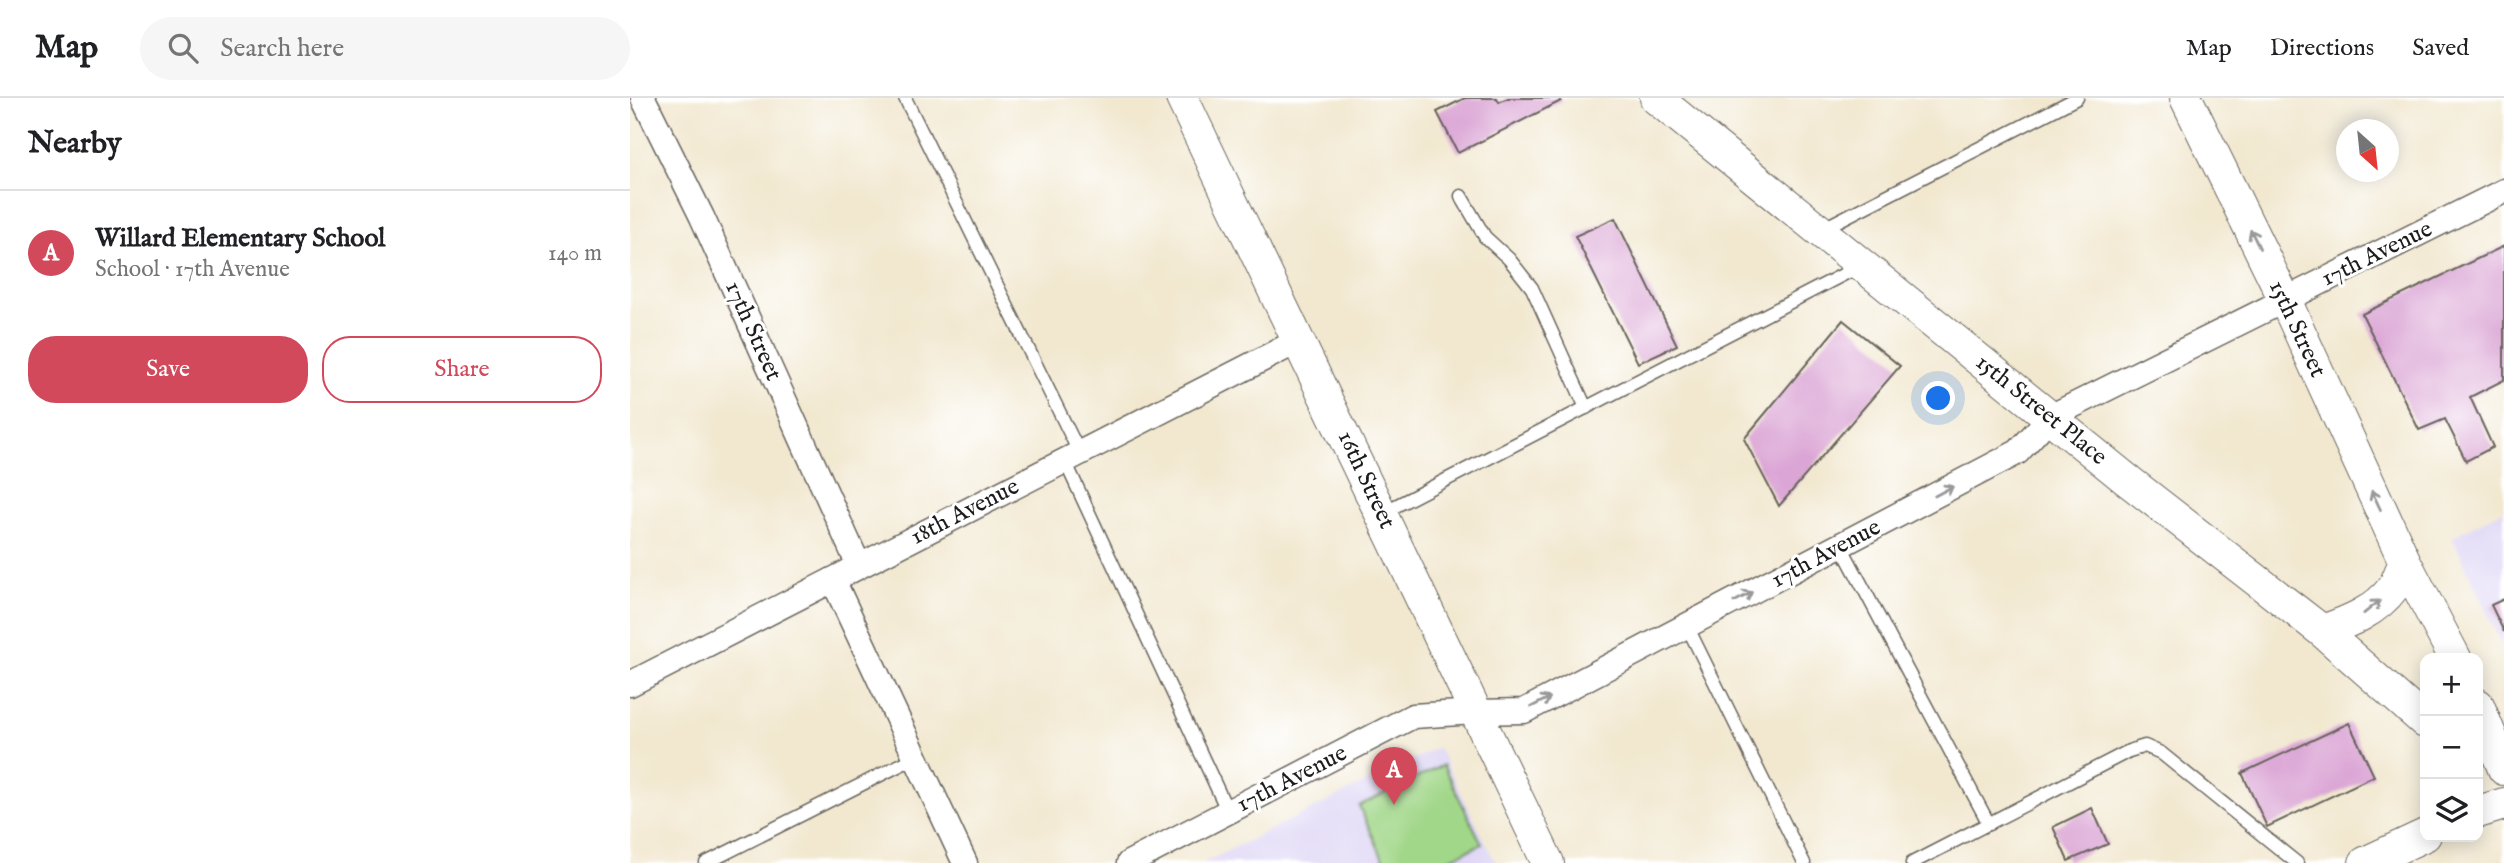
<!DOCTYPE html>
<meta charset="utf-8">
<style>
:root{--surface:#fff;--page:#f6f6f6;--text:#202124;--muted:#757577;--line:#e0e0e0;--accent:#d1495b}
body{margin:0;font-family:"IM FELL English",serif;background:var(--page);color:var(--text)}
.controls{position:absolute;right:21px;bottom:21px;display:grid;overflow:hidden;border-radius:14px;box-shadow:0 4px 18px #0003}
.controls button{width:63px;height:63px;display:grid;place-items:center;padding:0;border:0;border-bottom:2px solid var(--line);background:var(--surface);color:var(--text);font:35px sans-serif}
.compass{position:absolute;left:1706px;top:21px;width:63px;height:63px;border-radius:50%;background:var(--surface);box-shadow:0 4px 18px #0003;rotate:153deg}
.you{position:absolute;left:1309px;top:301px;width:24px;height:24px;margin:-18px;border:5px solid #fff;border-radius:50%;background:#1a73e8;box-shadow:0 0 0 10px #1a73e833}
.badge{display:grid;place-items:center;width:46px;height:46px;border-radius:50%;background:var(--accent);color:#fff;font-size:23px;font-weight:700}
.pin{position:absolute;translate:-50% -58px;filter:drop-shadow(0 2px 4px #0008)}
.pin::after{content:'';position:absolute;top:37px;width:24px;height:21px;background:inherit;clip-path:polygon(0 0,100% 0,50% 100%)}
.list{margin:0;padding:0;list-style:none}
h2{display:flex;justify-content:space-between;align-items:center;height:91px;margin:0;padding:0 28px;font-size:30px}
h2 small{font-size:23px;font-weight:400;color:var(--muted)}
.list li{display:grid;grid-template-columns:46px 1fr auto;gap:21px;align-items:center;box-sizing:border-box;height:126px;padding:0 28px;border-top:2px solid var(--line)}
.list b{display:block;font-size:26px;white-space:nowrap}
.list p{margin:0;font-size:23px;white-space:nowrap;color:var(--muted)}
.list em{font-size:23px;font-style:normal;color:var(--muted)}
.actions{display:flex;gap:14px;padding:21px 28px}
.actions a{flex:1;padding:16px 0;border:2px solid var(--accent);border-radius:28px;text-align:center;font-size:24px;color:var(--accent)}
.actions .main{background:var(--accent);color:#fff}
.icon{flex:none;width:38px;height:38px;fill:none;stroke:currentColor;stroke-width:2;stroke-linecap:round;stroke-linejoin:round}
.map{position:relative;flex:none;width:1874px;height:765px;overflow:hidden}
header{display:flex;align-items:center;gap:42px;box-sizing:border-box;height:98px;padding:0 35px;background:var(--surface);border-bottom:2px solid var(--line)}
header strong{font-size:33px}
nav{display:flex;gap:38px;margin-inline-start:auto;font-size:24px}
.search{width:490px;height:63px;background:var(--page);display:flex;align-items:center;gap:18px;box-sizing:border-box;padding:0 24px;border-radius:38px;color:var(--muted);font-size:26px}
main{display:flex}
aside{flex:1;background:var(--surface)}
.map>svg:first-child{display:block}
.built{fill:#ded5f5}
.green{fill:#a1d789;stroke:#5e7a52;stroke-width:2}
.building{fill:#dba6d5}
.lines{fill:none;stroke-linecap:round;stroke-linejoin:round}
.service-casing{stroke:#67635b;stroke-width:15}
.minor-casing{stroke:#67635b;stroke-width:27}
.tertiary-casing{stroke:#67635b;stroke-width:34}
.service{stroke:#fff;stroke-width:12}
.minor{stroke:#fff;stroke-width:24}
.tertiary{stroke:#fff;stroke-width:32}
.oneway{stroke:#999}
.labels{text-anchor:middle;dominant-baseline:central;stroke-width:6;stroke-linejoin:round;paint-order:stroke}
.street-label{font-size:24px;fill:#1c1c1c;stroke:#fff}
</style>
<header>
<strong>Map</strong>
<div class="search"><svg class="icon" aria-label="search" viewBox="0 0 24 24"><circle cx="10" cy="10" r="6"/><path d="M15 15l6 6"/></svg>Search here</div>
<nav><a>Map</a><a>Directions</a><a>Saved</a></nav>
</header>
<main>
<aside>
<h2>Nearby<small></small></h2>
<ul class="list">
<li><span class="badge">A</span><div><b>Willard Elementary School</b><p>School · 17th Avenue</p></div><em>140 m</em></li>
</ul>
<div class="actions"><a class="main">Save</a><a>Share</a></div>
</aside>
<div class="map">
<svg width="1874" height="765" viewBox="0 0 1874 765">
<rect width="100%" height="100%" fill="#fff"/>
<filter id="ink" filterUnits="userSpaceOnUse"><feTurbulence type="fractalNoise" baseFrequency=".0143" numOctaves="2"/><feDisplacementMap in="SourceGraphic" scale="14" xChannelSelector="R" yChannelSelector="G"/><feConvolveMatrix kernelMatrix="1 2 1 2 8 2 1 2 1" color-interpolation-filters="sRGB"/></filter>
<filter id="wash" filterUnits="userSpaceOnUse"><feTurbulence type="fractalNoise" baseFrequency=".00686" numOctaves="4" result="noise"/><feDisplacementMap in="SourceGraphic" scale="28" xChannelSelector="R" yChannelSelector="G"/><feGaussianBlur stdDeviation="1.57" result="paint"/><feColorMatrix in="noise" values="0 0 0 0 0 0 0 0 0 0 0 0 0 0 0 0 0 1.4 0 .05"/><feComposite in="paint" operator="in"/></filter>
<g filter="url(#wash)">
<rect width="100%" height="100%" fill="#f2e8d0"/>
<g class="built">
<path d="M 1874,412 L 1874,551 L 1822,439 Z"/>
<path d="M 808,649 L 866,765 L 573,765 Z"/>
</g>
<path class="green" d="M 813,667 L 852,746 L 810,765 L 755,765 L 729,708 Z"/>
<g id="blocks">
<g class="building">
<path d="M 835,0 L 867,0 L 869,4 L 878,0 L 930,0 L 931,3 L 828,55 L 807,14 Z"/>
<path d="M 985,120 L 1047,247 L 1008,265 L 945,138 Z"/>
<path d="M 1874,148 L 1874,282 L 1840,299 L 1863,349 L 1836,363 L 1815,321 L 1789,332 L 1732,216 Z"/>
<path d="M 1213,222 L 1270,268 L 1149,408 L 1114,341 Z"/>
<path d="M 1874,501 L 1874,534 L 1861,507 Z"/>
<path d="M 1719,625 L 1744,678 L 1637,729 L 1612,675 Z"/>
<path d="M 1462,710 L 1478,746 L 1438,763 L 1423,729 Z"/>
</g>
</g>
</g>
<g filter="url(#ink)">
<use href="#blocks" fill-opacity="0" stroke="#67635b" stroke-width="2"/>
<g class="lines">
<g class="service-casing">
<g id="service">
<path d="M 275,0 L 450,356"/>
<path d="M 831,98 L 855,139 L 879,161 L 902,190 L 956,310"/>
<path d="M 1192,131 L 1447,0"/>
<path d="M 435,363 L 598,714"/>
<path d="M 752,415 L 1230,168"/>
<path d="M 1211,448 L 1359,726"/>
<path d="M 1057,528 L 1174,765"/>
<path d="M 76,765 L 286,659"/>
<path d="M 1282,765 L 1499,653 L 1515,648 L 1531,655 L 1667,765"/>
</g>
</g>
<g class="minor-casing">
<g id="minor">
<path d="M 13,0 L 72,119 L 229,468"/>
<path d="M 203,482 L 335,765"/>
<path d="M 0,586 L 670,242"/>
<path d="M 499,765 L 783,618 L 845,614 L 894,613 L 1388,354 L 1420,319 L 1874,93"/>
</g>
</g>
<g class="tertiary-casing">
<g id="tertiary">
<path d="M 552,0 L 918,765"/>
<path d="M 1026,0 L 1496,381 L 1692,533 L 1795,624"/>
<path d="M 1556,0 L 1655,202 L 1775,464 L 1825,560"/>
<path d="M 1692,533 C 1719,524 1746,513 1763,490 C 1768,482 1771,472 1775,464"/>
<path d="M 1848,607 L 1874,671"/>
<path d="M 1848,714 L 1874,706"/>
<path d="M 1735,765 L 1795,737"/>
</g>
</g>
<use href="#service" class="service"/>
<use href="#minor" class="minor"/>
<use href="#tertiary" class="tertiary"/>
</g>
<defs><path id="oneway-shaft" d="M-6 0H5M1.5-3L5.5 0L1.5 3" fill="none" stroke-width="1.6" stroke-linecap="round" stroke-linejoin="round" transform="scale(1.75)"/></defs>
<g class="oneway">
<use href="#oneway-shaft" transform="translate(1625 141) rotate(-116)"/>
<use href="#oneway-shaft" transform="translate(1314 393) rotate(-28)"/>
<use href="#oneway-shaft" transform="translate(1746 402) rotate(-115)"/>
<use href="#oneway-shaft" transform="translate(1113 499) rotate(-28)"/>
<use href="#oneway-shaft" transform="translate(1742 509) rotate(-39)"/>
<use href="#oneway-shaft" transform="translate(911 604) rotate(-27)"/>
</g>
</g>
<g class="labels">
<g class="street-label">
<text transform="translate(1747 156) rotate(-26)">17th Avenue</text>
<text transform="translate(1667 231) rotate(65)">15th Street</text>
<text transform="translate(123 233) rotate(66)">17th Street</text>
<text transform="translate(1411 312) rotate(39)">15th Street Place</text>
<text transform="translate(736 382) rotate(65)">16th Street</text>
<text transform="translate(335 414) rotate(-27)">18th Avenue</text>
<text transform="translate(1196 456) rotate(-28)">17th Avenue</text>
<text transform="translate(662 681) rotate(-27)">17th Avenue</text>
</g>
</g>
</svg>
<div class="controls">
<button>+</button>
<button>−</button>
<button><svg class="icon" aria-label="layers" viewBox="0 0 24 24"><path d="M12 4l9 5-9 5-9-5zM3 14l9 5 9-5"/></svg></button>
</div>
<svg class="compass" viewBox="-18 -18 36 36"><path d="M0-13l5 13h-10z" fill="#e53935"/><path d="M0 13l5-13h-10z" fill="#757577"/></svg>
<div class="you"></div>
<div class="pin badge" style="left:764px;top:707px">A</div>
</div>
</main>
